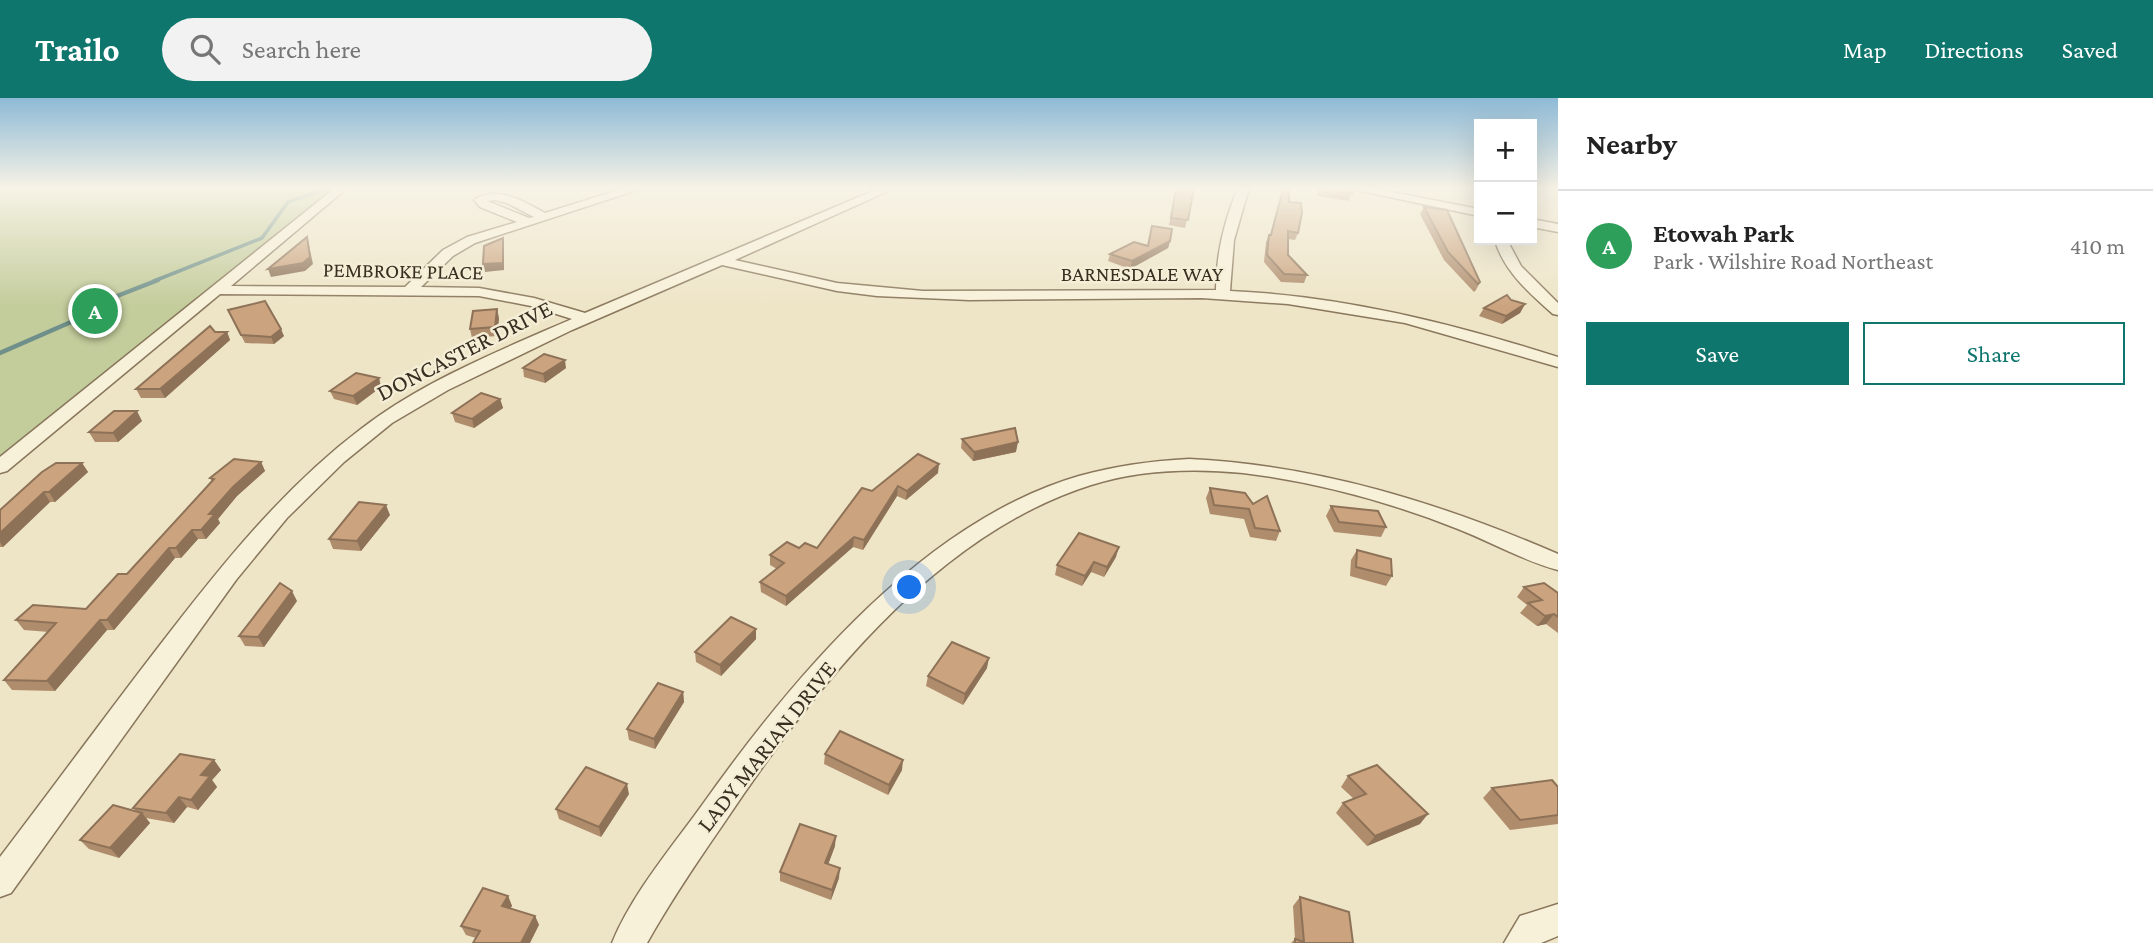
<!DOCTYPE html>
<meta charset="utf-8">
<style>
:root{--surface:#fff;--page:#f2f2f2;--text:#222;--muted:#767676;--line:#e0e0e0;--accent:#0f766e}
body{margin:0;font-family:"Crimson Pro",serif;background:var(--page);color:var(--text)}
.controls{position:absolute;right:21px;top:21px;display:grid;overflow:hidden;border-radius:0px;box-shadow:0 7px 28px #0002}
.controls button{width:63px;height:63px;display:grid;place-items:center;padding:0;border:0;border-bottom:2px solid var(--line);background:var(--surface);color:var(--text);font:35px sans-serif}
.you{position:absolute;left:910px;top:490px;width:24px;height:24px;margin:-18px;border:5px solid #fff;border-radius:50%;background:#1a73e8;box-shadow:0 0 0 10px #1a73e833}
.badge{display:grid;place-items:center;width:46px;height:46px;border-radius:50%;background:var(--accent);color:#fff;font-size:23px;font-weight:700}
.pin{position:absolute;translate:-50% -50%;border:4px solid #fff;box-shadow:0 2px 7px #0006}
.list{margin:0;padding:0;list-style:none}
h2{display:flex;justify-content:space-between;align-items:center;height:91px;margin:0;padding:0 28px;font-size:30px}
h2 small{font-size:23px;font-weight:400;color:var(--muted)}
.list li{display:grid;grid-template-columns:46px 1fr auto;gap:21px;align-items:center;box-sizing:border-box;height:112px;padding:0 28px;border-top:2px solid var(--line)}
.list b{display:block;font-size:26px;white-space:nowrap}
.list p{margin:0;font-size:23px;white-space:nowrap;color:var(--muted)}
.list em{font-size:23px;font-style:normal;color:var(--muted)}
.actions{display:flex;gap:14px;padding:21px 28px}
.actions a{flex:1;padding:16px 0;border:2px solid var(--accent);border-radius:0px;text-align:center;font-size:24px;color:var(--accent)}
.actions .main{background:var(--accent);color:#fff}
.icon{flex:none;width:38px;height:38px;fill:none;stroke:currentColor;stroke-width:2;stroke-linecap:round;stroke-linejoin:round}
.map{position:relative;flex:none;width:1558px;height:845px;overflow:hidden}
header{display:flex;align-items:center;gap:42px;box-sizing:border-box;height:98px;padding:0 35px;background:var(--accent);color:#fff}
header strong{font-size:33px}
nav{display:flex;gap:38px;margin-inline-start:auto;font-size:24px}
.search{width:490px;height:63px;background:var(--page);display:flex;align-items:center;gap:18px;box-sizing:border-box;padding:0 24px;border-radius:38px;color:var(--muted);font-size:26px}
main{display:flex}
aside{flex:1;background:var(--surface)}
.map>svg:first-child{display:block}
.green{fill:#c3cc9b}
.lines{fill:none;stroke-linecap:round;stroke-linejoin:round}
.stream-far1{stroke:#6f908a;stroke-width:3.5}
.stream{stroke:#6f908a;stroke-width:4.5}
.street-casing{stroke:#89775c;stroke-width:3}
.street{fill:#f8f1da;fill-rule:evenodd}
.wall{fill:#af8c6c}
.shaded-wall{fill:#8e7258}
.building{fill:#cba37e;stroke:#8e7258;stroke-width:2}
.labels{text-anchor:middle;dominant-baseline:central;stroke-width:5;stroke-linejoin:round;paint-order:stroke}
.far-street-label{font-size:21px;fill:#3a2e20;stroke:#f5eed7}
.street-label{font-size:24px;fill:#3a2e20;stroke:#f5eed7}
</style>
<header>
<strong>Trailo</strong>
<div class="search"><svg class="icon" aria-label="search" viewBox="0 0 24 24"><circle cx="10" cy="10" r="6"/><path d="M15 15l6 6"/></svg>Search here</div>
<nav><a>Map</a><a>Directions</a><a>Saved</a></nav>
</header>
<main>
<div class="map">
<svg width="1558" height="845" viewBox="0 0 1558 845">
<rect width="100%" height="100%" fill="#eee5c7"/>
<path class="green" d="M 0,90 L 340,90 L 0,369 Z"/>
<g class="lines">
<path class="stream-far1" d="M 154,183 L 262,140 L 288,104 L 328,90"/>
<path class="stream" d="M 0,255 L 71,224 L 117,198 L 158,182"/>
<g class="street-casing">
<g id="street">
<path d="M 335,90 L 347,90 L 231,188 L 405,189 L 443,152 L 467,139 L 517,124 L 480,109 L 474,102 C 496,86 525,104 545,115 L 625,90 L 643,90 L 475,145 L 453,158 L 421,189 L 479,190 L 534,200 L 585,215 L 880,90 L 895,90 L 735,162 L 837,185 L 923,193 L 1216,192 C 1216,157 1224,123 1238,90 L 1249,90 L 1234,142 L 1230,193 C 1343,198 1451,225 1558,259 L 1558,269 L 1405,225 L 1288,206 L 1202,200 L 969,202 L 877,198 L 837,193 L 722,167 L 572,232 L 448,292 L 392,325 L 344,364 L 287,420 L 236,482 L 11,795 L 0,799 L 0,759 C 54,688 106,617 160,547 C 220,469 282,391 361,331 C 423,283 501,252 572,221 L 531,208 L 479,198 L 220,196 L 7,373 L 0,375 L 0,359 ZM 495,102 L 507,105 L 534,119 L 529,120 L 487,103 Z"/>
<path d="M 1347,90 L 1371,90 L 1479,111 L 1479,118 Z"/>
<path d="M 1532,121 L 1558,126 L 1558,134 L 1532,129 Z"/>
<path d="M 1495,142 L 1507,142 L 1521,168 L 1558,205 L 1558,217 L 1553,216 C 1530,196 1503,172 1495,142 Z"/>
<path d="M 1189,361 C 1318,367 1440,405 1558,456 L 1558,472 C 1524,463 1491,444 1458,431 C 1390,404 1317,384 1243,375 C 1193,370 1139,372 1091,387 C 933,437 812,593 724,725 C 697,764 670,804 647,845 L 612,845 C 633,794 673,748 705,703 C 795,577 924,423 1079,378 C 1115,368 1151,363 1189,361 Z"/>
<path d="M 1558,806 L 1558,838 L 1541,845 L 1504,845 L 1520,818 Z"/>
</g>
</g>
<use href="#street" class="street"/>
</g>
<g class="wall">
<path d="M 1176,90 L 1194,90 L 1185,130 L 1169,127 Z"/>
<path d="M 1318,90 L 1352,90 L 1349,103 L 1317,98 Z"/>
<path d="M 1283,91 L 1289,104 L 1298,135 L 1295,142 L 1288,141 L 1288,157 L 1307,177 L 1304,185 L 1281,184 L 1264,164 L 1266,144 L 1269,137 L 1270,137 Z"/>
<path d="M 1424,109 L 1480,184 L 1476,192 L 1474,194 L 1444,162 L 1420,116 Z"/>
<path d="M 1170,143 L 1168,150 L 1130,171 L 1108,163 L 1110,156 Z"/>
<path d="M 1511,202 L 1525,206 L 1520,215 L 1502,226 L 1479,218 L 1484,210 Z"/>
<path d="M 228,212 L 284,238 L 274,246 L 245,245 Z"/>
<path d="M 499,220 L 497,238 L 472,240 L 470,231 Z"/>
<path d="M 227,234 L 230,242 L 165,300 L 141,300 L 136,291 Z"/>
<path d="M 523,270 L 566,270 L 545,285 L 524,279 Z"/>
<path d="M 379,280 L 381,289 L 357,307 L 334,301 L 330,293 Z"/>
<path d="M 500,301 L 503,310 L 474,330 L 455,324 L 452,315 Z"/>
<path d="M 142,323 L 118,344 L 95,344 L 89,334 Z"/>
<path d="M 962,341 L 1016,354 L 973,363 L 961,350 Z"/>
<path d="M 261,364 L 265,373 L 237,398 L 218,421 L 220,425 L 206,441 L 198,441 L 181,460 L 175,460 L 114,532 L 107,532 L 55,593 L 12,592 L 4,582 L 49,534 L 24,532 L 16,522 L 86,511 L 127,476 L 212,383 L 210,380 Z"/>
<path d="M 82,365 L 88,374 L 55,404 L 50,404 L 3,449 L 0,449 L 0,412 Z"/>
<path d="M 938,375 L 906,402 L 897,398 L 863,452 L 853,449 L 786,508 L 761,494 L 760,484 L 777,471 L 770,467 L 770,457 L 799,450 L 817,450 L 872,393 Z"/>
<path d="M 1210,390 L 1253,406 L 1280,433 L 1276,443 L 1250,439 L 1244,421 L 1210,416 L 1206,400 Z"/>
<path d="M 1331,408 L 1386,429 L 1381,439 L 1334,434 L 1326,418 Z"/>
<path d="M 390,417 L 361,453 L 333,451 L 329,441 Z"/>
<path d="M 1357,452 L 1392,478 L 1386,488 L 1350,478 L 1351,462 Z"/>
<path d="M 1116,459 L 1104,479 L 1091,474 L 1082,488 L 1055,477 L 1057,467 Z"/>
<path d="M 1524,489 L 1558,495 L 1558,535 L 1546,526 L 1537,528 L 1520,515 L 1527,507 L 1517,499 Z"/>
<path d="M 297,503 L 264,549 L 245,548 L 239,538 Z"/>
<path d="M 756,531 L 756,541 L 721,578 L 696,564 L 695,554 Z"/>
<path d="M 987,570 L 963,607 L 926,588 L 928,578 Z"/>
<path d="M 683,594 L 684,604 L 655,651 L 629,642 L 627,631 Z"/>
<path d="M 825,656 L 902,672 L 888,697 L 824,666 Z"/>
<path d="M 214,662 L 221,672 L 212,682 L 217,689 L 198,712 L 187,709 L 174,725 L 146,720 L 150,725 L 119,760 L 89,751 L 80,742 L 137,714 L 133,710 Z"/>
<path d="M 1348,678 L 1420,726 L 1367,748 L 1336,715 L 1343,705 L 1354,701 L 1341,689 Z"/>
<path d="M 1558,689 L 1558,726 L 1510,732 L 1483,700 L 1492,690 Z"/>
<path d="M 629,696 L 601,739 L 559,721 L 556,711 Z"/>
<path d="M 835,748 L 828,766 L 839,780 L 831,802 L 780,783 L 780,774 Z"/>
<path d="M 508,798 L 512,808 L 510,810 L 535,818 L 539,827 L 476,840 L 466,837 L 461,828 Z"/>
<path d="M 1300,799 L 1353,845 L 1291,845 L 1295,841 L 1293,808 Z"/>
</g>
<g class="shaded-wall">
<path d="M 307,139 L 313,166 L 305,173 L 271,179 L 268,171 Z"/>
<path d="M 503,140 L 504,147 L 504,172 L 485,174 L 483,166 Z"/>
<path d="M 1170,143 L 1168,150 L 1130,171 L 1132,163 Z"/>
<path d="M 1525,206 L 1520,215 L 1502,226 L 1506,218 Z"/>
<path d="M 497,211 L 499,220 L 497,238 L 495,229 Z"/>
<path d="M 281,231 L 284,238 L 274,246 L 271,239 Z"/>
<path d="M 227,234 L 230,242 L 165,300 L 160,291 Z"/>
<path d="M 565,262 L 566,270 L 545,285 L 543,276 Z"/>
<path d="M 379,280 L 381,289 L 357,307 L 353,298 Z"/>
<path d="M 500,301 L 503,310 L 474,330 L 472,321 Z"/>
<path d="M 137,313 L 142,323 L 118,344 L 113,335 Z"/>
<path d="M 1018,344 L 1016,354 L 973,363 L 974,354 Z"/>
<path d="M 261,364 L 265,373 L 237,398 L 218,421 L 220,425 L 206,441 L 201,432 L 209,416 L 233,389 Z"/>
<path d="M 82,365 L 88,374 L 55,404 L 49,394 Z"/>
<path d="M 939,366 L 938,375 L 906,402 L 907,393 Z"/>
<path d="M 898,388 L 897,398 L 863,452 L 864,442 Z"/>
<path d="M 44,394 L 50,404 L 3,449 L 0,444 L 0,435 Z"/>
<path d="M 386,407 L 390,417 L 361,453 L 357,443 Z"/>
<path d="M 192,432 L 198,441 L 181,460 L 176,450 Z"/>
<path d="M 854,439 L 853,449 L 786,508 L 786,498 Z"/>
<path d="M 1119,449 L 1116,459 L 1104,479 L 1107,469 Z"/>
<path d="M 169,450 L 175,460 L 114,532 L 107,522 Z"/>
<path d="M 1094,464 L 1091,474 L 1082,488 L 1085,478 Z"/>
<path d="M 292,493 L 297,503 L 264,549 L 258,539 Z"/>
<path d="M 1554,516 L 1546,526 L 1537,528 L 1545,518 Z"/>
<path d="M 100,522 L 107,532 L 55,593 L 47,583 Z"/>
<path d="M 756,531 L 756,541 L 721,578 L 720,567 Z"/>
<path d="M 989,560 L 987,570 L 963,607 L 965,596 Z"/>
<path d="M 683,594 L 684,604 L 655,651 L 654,641 Z"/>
<path d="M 214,662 L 221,672 L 212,682 L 217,689 L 198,712 L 191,702 L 201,677 Z"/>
<path d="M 903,662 L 902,672 L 888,697 L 889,687 Z"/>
<path d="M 627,686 L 629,696 L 601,739 L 599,729 Z"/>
<path d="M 179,699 L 187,709 L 174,725 L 166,715 Z"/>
<path d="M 142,715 L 150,725 L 119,760 L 110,750 Z"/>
<path d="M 1428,716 L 1420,726 L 1367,748 L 1375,738 Z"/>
<path d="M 836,738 L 835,748 L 825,775 L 825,765 Z"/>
<path d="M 840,770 L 839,780 L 831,802 L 832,792 Z"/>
<path d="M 508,798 L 512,808 L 506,817 L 502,808 Z"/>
<path d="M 535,818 L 539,827 L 530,845 L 521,845 Z"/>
</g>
<g class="building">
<path d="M 1176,90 L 1194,90 L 1188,122 L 1171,120 Z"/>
<path d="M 1319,90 L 1352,90 L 1352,96 Z"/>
<path d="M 1283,91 L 1289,92 L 1289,104 L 1301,105 L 1302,115 L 1298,135 L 1288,133 L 1288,157 L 1307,177 L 1284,176 L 1267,157 L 1269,137 L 1271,137 Z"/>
<path d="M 1424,109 L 1447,112 L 1480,184 L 1478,186 L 1448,154 Z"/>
<path d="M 1152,128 L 1172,131 L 1170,143 L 1132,163 L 1110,156 L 1134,144 L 1148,148 Z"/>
<path d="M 307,139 L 310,159 L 303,165 L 268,171 Z"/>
<path d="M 503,140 L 503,165 L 483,166 L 484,148 Z"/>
<path d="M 1507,197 L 1511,202 L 1525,206 L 1506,218 L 1484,210 Z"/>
<path d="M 265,203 L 281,231 L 271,239 L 241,237 L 228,212 Z"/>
<path d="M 497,211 L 495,229 L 470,231 L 473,213 Z"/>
<path d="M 210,228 L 215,234 L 227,234 L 160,291 L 136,291 Z"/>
<path d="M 544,256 L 565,262 L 543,276 L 523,270 Z"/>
<path d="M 356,275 L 379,280 L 353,298 L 330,293 Z"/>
<path d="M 481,295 L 500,301 L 472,321 L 452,315 Z"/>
<path d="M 114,313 L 137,313 L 113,335 L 89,334 Z"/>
<path d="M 1015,330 L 1018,344 L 974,354 L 962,341 Z"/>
<path d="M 918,356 L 939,366 L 907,393 L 898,388 L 864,442 L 854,439 L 786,498 L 760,484 L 784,465 L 770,457 L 787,444 L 799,450 L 805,445 L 817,450 L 862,390 L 872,393 Z"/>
<path d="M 234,361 L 261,364 L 233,389 L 209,416 L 215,416 L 201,432 L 192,432 L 176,450 L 169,450 L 107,522 L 100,522 L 47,583 L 4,582 L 56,525 L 16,522 L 33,507 L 86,511 L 118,476 L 127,476 L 214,381 L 210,380 Z"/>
<path d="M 56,365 L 82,365 L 49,394 L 44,394 L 0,435 L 0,412 L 42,374 Z"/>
<path d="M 1210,390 L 1245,395 L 1253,406 L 1267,398 L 1280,433 L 1255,430 L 1249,411 L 1214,407 Z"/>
<path d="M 359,404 L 386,407 L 357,443 L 329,441 Z"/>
<path d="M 1331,408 L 1378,413 L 1386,429 L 1339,424 Z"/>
<path d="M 1079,435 L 1119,449 L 1107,469 L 1094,464 L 1085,478 L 1057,467 Z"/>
<path d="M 1357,452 L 1391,461 L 1392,478 L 1356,469 Z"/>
<path d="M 280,485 L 292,493 L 258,539 L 239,538 Z"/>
<path d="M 1544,485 L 1558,495 L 1558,519 L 1554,516 L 1545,518 L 1528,505 L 1542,502 L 1524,489 Z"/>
<path d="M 731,519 L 756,531 L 720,567 L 695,554 Z"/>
<path d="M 952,544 L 989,560 L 965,596 L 928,578 Z"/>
<path d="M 658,585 L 683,594 L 654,641 L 627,631 Z"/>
<path d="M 840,633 L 903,662 L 889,687 L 825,656 Z"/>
<path d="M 180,656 L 214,662 L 201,677 L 210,678 L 191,702 L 179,699 L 166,715 L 133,710 Z"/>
<path d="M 1377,667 L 1428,716 L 1375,738 L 1343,705 L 1366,696 L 1348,678 Z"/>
<path d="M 586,669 L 627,686 L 599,729 L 556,711 Z"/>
<path d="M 1552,682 L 1558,689 L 1558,717 L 1520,722 L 1492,690 Z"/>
<path d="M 113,707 L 142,715 L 110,750 L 80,742 Z"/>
<path d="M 800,726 L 836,738 L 825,765 L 840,770 L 832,792 L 780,774 Z"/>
<path d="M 483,790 L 508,798 L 502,808 L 535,818 L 521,845 L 473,845 L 480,833 L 461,828 Z"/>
<path d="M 1300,799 L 1349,814 L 1353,845 L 1295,845 L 1295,841 L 1304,844 Z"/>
</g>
<linearGradient id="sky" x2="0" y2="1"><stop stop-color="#8ebad6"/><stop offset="0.43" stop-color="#f7f3e6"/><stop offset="1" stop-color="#f7f3e6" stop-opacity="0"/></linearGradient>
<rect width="1558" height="209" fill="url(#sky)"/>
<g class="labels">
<g class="far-street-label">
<text transform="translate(403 173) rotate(1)">PEMBROKE PLACE</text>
<text x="1142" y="176">BARNESDALE WAY</text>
</g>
<g class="street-label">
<text transform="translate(464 252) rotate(-27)">DONCASTER DRIVE</text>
<text transform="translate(766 648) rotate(-52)">LADY MARIAN DRIVE</text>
</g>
</g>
</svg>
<div class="controls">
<button>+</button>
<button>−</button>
</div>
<div class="you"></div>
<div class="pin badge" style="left:95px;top:213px;background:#2e9e5b">A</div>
</div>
<aside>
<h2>Nearby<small></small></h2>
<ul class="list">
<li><span class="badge" style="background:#2e9e5b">A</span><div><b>Etowah Park</b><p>Park · Wilshire Road Northeast</p></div><em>410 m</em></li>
</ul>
<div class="actions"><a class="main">Save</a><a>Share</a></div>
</aside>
</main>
